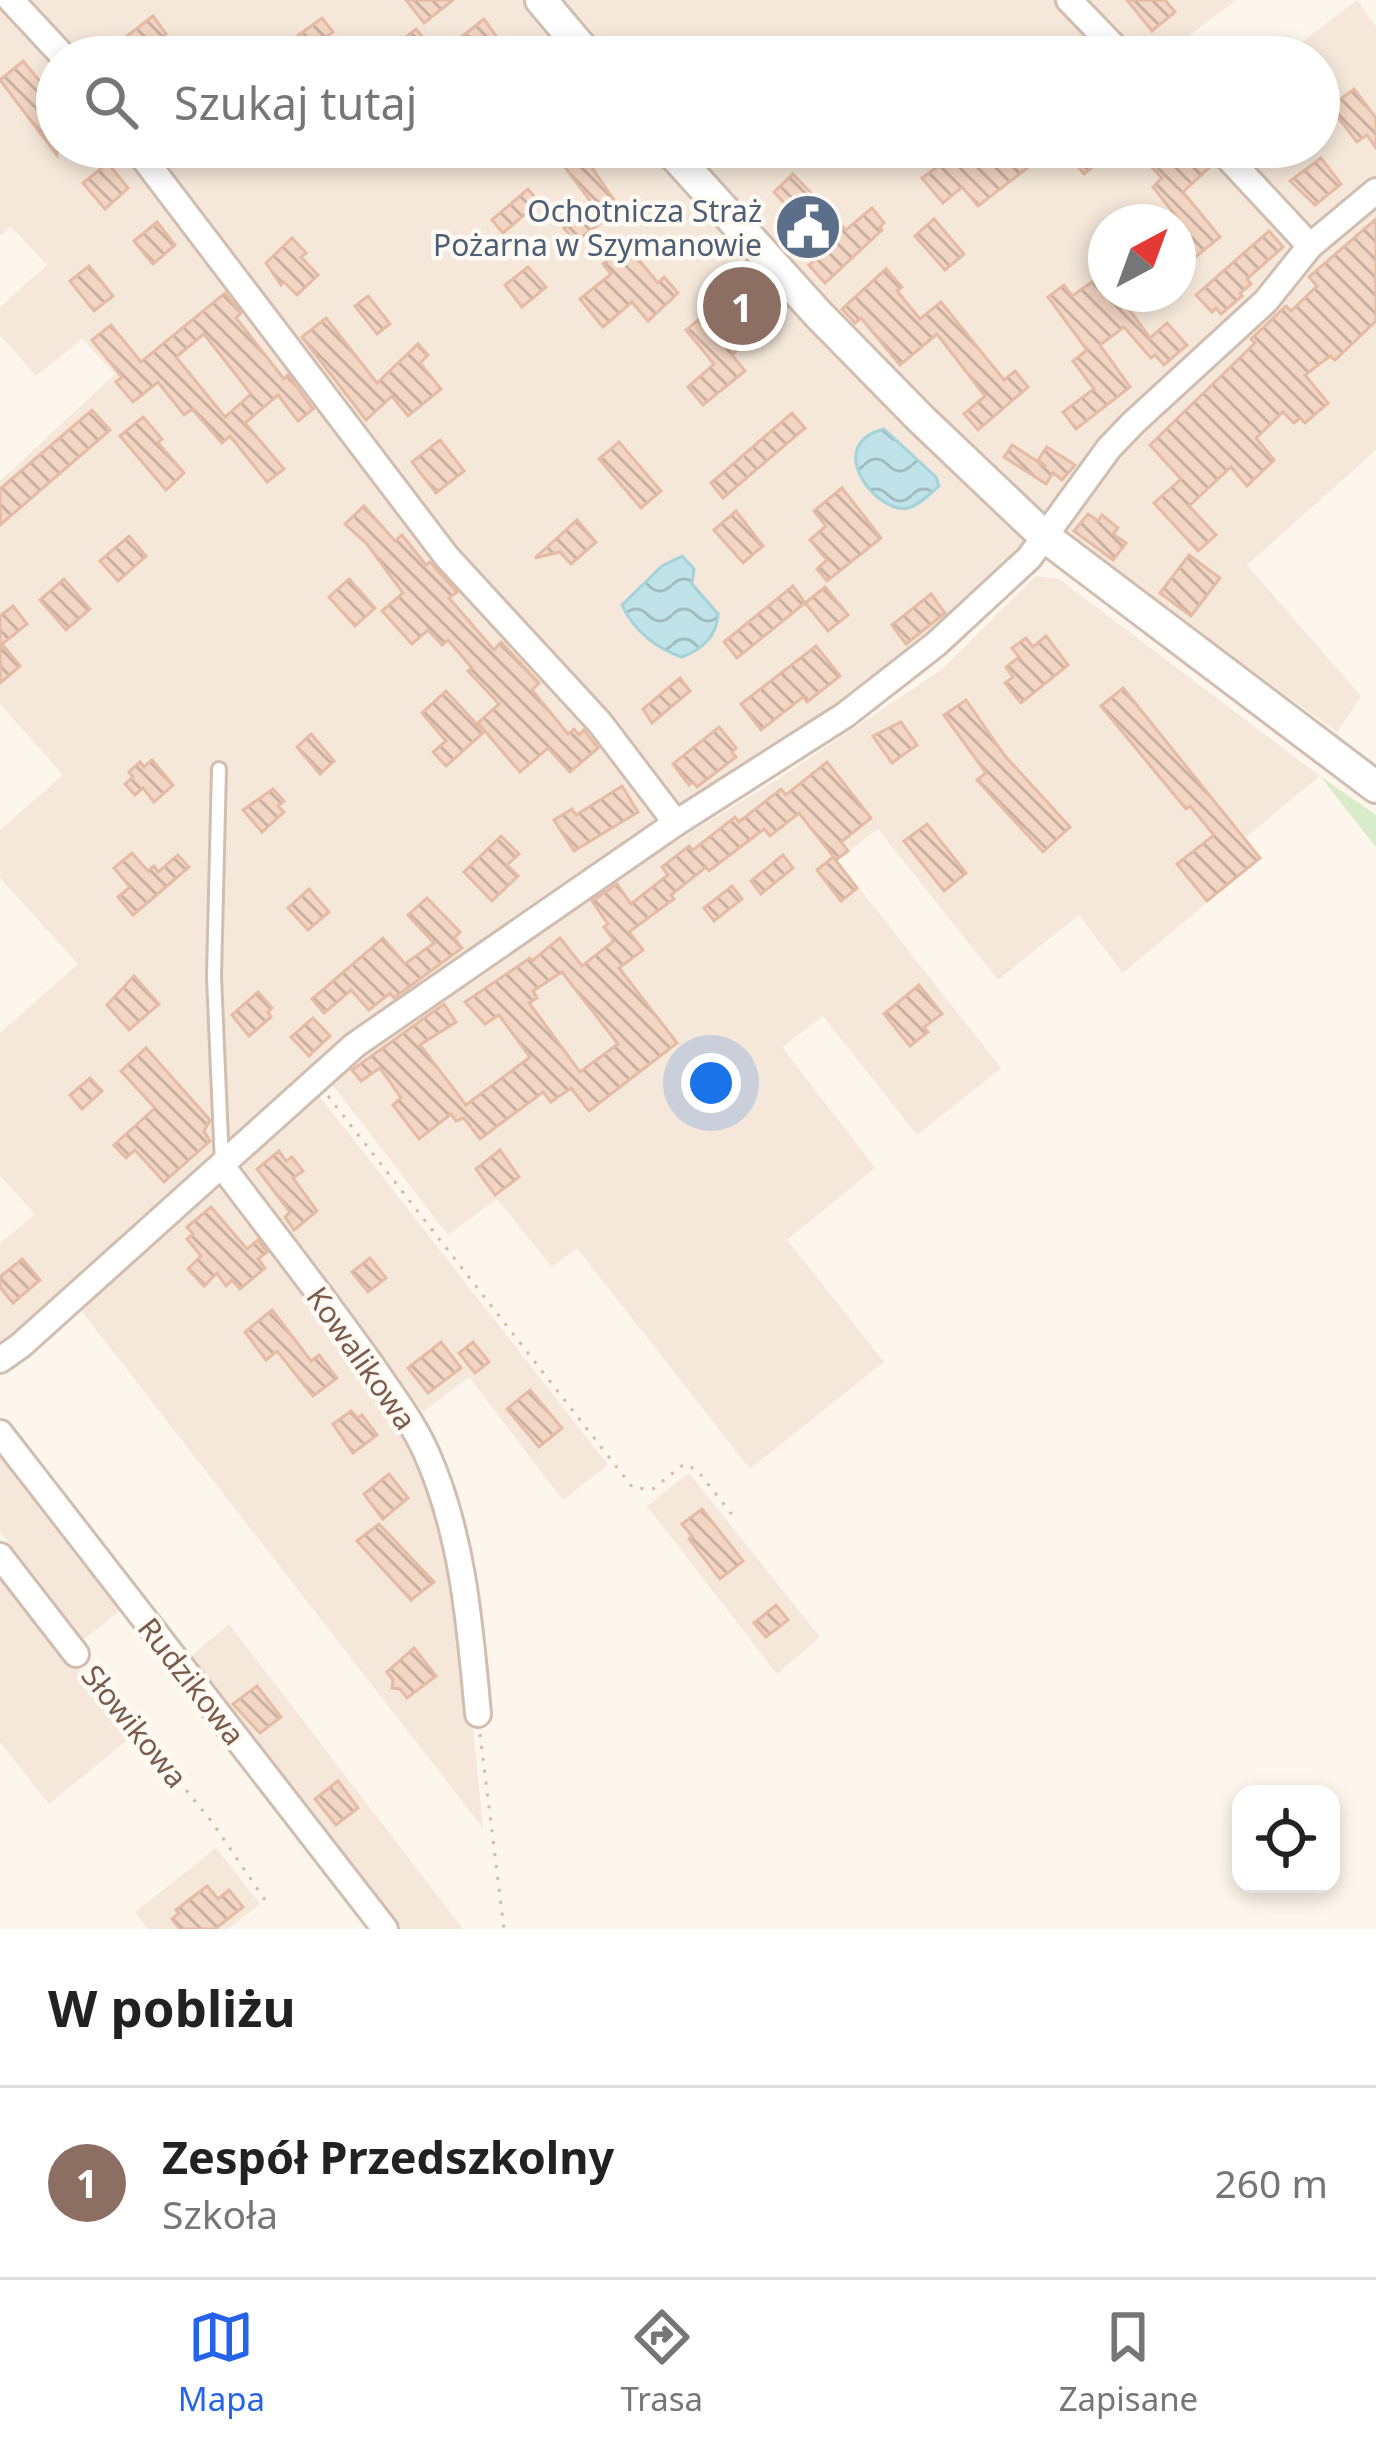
<!DOCTYPE html>
<html lang="pl">
<meta charset="utf-8">
<style>
:root{--surface:#fff;--page:#f6f6f6;--text:#222;--muted:#767676;--line:#e0e0e0;--accent:#2563eb}
body{margin:0;font-family:"Noto Sans",sans-serif;background:var(--page);color:var(--text)}
.controls{position:absolute;right:36px;bottom:36px;display:grid;overflow:hidden;border-radius:24px;box-shadow:0 6px 18px #0003}
.controls button{width:108px;height:108px;display:grid;place-items:center;padding:0;border:0;border-bottom:3px solid var(--line);background:var(--surface);color:var(--text);font:60px sans-serif}
.compass{position:absolute;left:1088px;top:204px;width:108px;height:108px;border-radius:50%;background:var(--surface);box-shadow:0 6px 18px #0003;rotate:41deg}
.you{position:absolute;left:711px;top:1083px;width:42px;height:42px;margin:-30px;border:9px solid #fff;border-radius:50%;background:#1a73e8;box-shadow:0 0 0 18px #1a73e833}
.badge{display:grid;place-items:center;width:78px;height:78px;border-radius:50%;background:var(--accent);color:#fff;font-size:39px;font-weight:700}
.pin{position:absolute;translate:-50% -50%;border:6px solid #fff;box-shadow:0 3px 12px #0006}
.list{margin:0;padding:0;list-style:none}
h2{display:flex;justify-content:space-between;align-items:center;height:156px;margin:0;padding:0 48px;font-size:51px}
h2 small{font-size:39px;font-weight:400;color:var(--muted)}
.list li{display:grid;grid-template-columns:78px 1fr auto;gap:36px;align-items:center;box-sizing:border-box;height:192px;padding:0 48px;border-top:3px solid var(--line)}
.list b{display:block;font-size:45px;white-space:nowrap}
.list p{margin:0;font-size:39px;white-space:nowrap;color:var(--muted)}
.list em{font-size:39px;font-style:normal;color:var(--muted)}
.icon{flex:none;width:66px;height:66px;fill:none;stroke:currentColor;stroke-width:2;stroke-linecap:round;stroke-linejoin:round}
.map{position:relative;flex:none;width:1376px;height:1929px;overflow:hidden}
.search{position:absolute;background:var(--surface);box-shadow:0 6px 18px #0003;left:36px;right:36px;top:36px;height:132px;display:flex;align-items:center;gap:30px;box-sizing:border-box;padding:0 42px;border-radius:66px;color:var(--muted);font-size:45px}
.sheet{height:348px;background:var(--surface)}
nav{display:flex;justify-content:space-around;align-items:center;box-sizing:border-box;height:168px;border-top:3px solid var(--line);background:var(--surface);font-size:33px;color:var(--muted)}
nav a{display:grid;justify-items:center;gap:6px}
nav .on{color:var(--accent)}
.map>svg:first-child{display:block}
.residential{fill:#f5e8da;fill-rule:evenodd}
.grass{fill:#d8ecc9}
.water{fill:url(#water-waves);stroke:#a5d3da;stroke-width:3}
.building{fill:url(#building-back-hatch);stroke:#e6bba3;stroke-width:3;fill-rule:evenodd}
.lines{fill:none;stroke-linecap:round;stroke-linejoin:round}
.service-casing{stroke:#d1beb0;stroke-width:18}
.minor-casing{stroke:#d1beb0;stroke-width:30}
.tertiary-casing{stroke:#d1beb0;stroke-width:36}
.path{stroke:#d9b8a5;stroke-width:3;stroke-dasharray:3 9;stroke-linecap:butt}
.service{stroke:#fff;stroke-width:12}
.minor{stroke:#fff;stroke-width:24}
.tertiary{stroke:#fff;stroke-width:30}
.labels{text-anchor:middle;dominant-baseline:central;stroke-width:9;stroke-linejoin:round;paint-order:stroke}
.service-label{font-size:30px;fill:#4e5e75;stroke:#fffaf3;text-anchor:end}
.street-label{font-size:30px;fill:#7a5c4d;stroke:#fffaf3}
</style>
<div class="map">
<svg width="1376" height="1929" viewBox="0 0 1376 1929">
<defs>
<pattern id="water-waves" width="16" height="10" patternUnits="userSpaceOnUse" patternTransform="scale(3)"><rect width="16" height="10" fill="#bfe3e8"/><path d="M0 5q4-4 8 0t8 0" fill="none" stroke="#a0bbbe"/></pattern>
<pattern id="building-back-hatch" width="6" height="6" patternUnits="userSpaceOnUse" patternTransform="scale(3)"><rect width="6" height="6" fill="#f3d5c3"/><path d="M-1 5l2 2M0 0l6 6M5-1l2 2" fill="none" stroke="#cab0a1"/></pattern>
</defs>
<rect width="100%" height="100%" fill="#fdf6ec"/>
<g class="residential">
<path d="M 0,0 L 1236,0 L 1161,57 L 57,57 L 57,147 L 1319,147 L 1319,57 L 1283,57 L 1357,0 L 1376,27 L 1376,450 L 1247,565 L 1361,696 L 1337,732 L 1050,525 L 940,630 L 824,719 L 578,876 L 338,1047 L 0,1347 L 0,1244 L 35,1214 L 0,1176 L 0,1033 L 78,964 L 0,878 L 0,830 L 63,775 L 0,704 L 0,481 L 115,374 L 82,339 L 36,376 L 0,335 L 0,307 L 47,265 L 11,227 L 0,236 ZM 1106,222 L 1178,222 L 1178,294 L 1106,294 Z"/>
<path d="M 1036,576 L 1059,579 L 1320,776 L 1245,838 L 1260,858 L 1123,973 L 1079,915 L 998,980 L 878,829 L 837,860 L 1001,1068 L 917,1135 L 823,1016 L 782,1047 L 875,1168 L 787,1240 L 884,1362 L 750,1469 L 577,1248 L 552,1267 L 497,1199 L 448,1235 L 329,1080 L 654,855 L 778,779 L 941,670 Z"/>
<path d="M 317,1093 L 608,1465 L 563,1500 L 469,1377 L 423,1412 L 241,1167 Z"/>
<path d="M 219,1184 L 405,1433 L 437,1506 L 460,1594 L 483,1828 L 80,1309 Z"/>
<path d="M 0,1441 L 127,1605 L 84,1639 L 0,1532 Z"/>
<path d="M 689,1473 L 820,1637 L 777,1674 L 647,1506 Z"/>
<path d="M 0,1568 L 132,1736 L 49,1804 L 0,1742 Z"/>
<path d="M 229,1624 L 463,1929 L 396,1929 L 187,1659 Z"/>
<path d="M 216,1848 L 260,1904 L 228,1929 L 148,1929 L 135,1912 Z"/>
</g>
<path class="grass" d="M 1320,776 L 1376,815 L 1376,847 Z"/>
<g class="water">
<path d="M 884,429 L 936,477 L 939,486 C 930,494 919,505 908,508 C 877,515 822,445 884,429 Z"/>
<path d="M 682,556 L 694,569 L 692,584 L 718,614 C 717,636 703,649 682,657 C 657,649 633,630 622,605 L 662,566 Z"/>
</g>
<g class="building">
<path d="M 406,0 L 453,0 L 424,23 Z"/>
<path d="M 1127,0 L 1165,0 L 1175,12 L 1152,31 Z"/>
<path d="M 153,16 L 166,34 L 150,47 L 146,41 L 124,57 L 100,57 Z"/>
<path d="M 322,18 L 333,32 L 308,51 L 296,37 Z"/>
<path d="M 484,19 L 511,57 L 475,57 L 460,38 Z"/>
<path d="M 416,29 L 438,57 L 380,57 Z"/>
<path d="M 23,61 L 57,102 L 57,155 L 0,80 Z"/>
<path d="M 1354,89 L 1376,118 L 1376,148 L 1367,135 L 1357,142 L 1330,107 Z"/>
<path d="M 550,147 L 578,147 L 620,209 L 575,242 L 564,228 L 594,206 Z"/>
<path d="M 965,147 L 1031,147 L 1040,158 L 978,206 L 962,187 L 943,203 L 922,178 Z"/>
<path d="M 1077,147 L 1117,147 L 1084,174 L 1068,154 Z"/>
<path d="M 1169,147 L 1194,147 L 1211,166 L 1183,192 L 1220,237 L 1178,271 L 1178,240 L 1188,231 L 1153,187 L 1162,178 L 1150,165 Z"/>
<path d="M 1321,158 L 1341,184 L 1315,205 L 1290,181 Z"/>
<path d="M 108,163 L 128,188 L 105,209 L 83,183 Z"/>
<path d="M 793,174 L 846,230 L 872,208 L 884,223 L 880,227 L 882,230 L 825,283 L 809,265 L 827,249 L 774,192 Z"/>
<path d="M 528,189 L 539,202 L 503,233 L 492,220 Z"/>
<path d="M 934,219 L 964,254 L 945,270 L 915,236 Z"/>
<path d="M 1376,219 L 1376,321 L 1335,360 L 1330,356 L 1305,375 L 1328,403 L 1305,423 L 1300,418 L 1294,423 L 1283,412 L 1256,438 L 1274,460 L 1247,486 L 1231,467 L 1189,506 L 1216,535 L 1198,551 L 1154,503 L 1181,479 L 1150,445 L 1255,343 L 1251,339 L 1286,306 L 1291,311 L 1317,286 L 1309,277 Z"/>
<path d="M 157,222 L 175,245 L 153,264 L 134,241 Z"/>
<path d="M 1269,231 L 1283,247 L 1247,279 L 1251,284 L 1240,293 L 1242,296 L 1221,314 L 1216,308 L 1212,312 L 1196,295 Z"/>
<path d="M 292,238 L 306,253 L 301,257 L 318,275 L 297,295 L 284,282 L 281,285 L 266,263 Z"/>
<path d="M 626,245 L 658,283 L 664,277 L 678,293 L 648,321 L 632,302 L 603,327 L 580,299 L 611,274 L 603,264 Z"/>
<path d="M 89,266 L 113,296 L 94,311 L 70,281 Z"/>
<path d="M 528,267 L 546,287 L 522,307 L 505,285 Z"/>
<path d="M 728,267 L 773,316 L 732,355 L 745,371 L 703,405 L 688,387 L 714,364 L 686,330 L 718,304 L 704,289 Z"/>
<path d="M 886,269 L 902,287 L 897,291 L 920,319 L 941,302 L 1004,380 L 1015,371 L 1028,387 L 978,430 L 964,414 L 985,396 L 937,334 L 900,365 L 861,318 L 855,323 L 842,309 Z"/>
<path d="M 1099,277 L 1106,285 L 1106,294 L 1112,294 L 1122,307 L 1126,305 L 1150,338 L 1167,323 L 1187,345 L 1164,365 L 1155,355 L 1151,358 L 1124,327 L 1100,345 L 1130,387 L 1076,429 L 1063,412 L 1094,389 L 1073,361 L 1087,350 L 1048,297 L 1064,285 L 1072,296 Z"/>
<path d="M 225,293 L 241,313 L 236,318 L 284,379 L 288,375 L 313,409 L 298,421 L 278,395 L 245,423 L 284,469 L 267,482 L 230,436 L 222,443 L 192,409 L 184,415 L 158,382 L 133,402 L 116,382 L 122,377 L 92,340 L 111,325 L 141,362 ZM 204,334 L 251,394 L 225,417 L 176,357 Z"/>
<path d="M 368,296 L 390,324 L 377,334 L 355,306 Z"/>
<path d="M 326,318 L 377,383 L 418,344 L 428,355 L 420,363 L 441,389 L 408,416 L 392,396 L 366,420 L 302,337 Z"/>
<path d="M 92,410 L 110,430 L 0,525 L 0,489 Z"/>
<path d="M 792,413 L 805,428 L 723,498 L 711,483 Z"/>
<path d="M 143,417 L 162,439 L 158,443 L 184,473 L 166,490 L 120,436 Z"/>
<path d="M 440,440 L 464,471 L 436,493 L 412,462 Z"/>
<path d="M 619,442 L 661,491 L 641,508 L 599,459 Z"/>
<path d="M 1012,445 L 1046,467 L 1038,460 L 1047,447 L 1075,465 L 1062,480 L 1053,473 L 1046,484 L 1004,457 Z"/>
<path d="M 842,488 L 881,538 L 827,581 L 817,569 L 827,560 L 810,540 L 826,526 L 814,511 Z"/>
<path d="M 364,506 L 395,541 L 402,535 L 426,565 L 430,562 L 457,592 L 449,598 L 494,650 L 501,642 L 539,683 L 532,690 L 568,734 L 574,729 L 579,735 L 584,730 L 587,734 L 598,748 L 570,772 L 548,748 L 520,772 L 478,723 L 499,704 L 468,671 L 472,668 L 448,640 L 442,645 L 428,630 L 412,644 L 382,611 L 403,593 L 367,544 L 345,524 Z"/>
<path d="M 736,511 L 763,546 L 743,563 L 714,530 Z"/>
<path d="M 1088,514 L 1098,521 L 1102,515 L 1118,528 L 1113,534 L 1126,543 L 1113,560 L 1074,531 Z"/>
<path d="M 577,520 L 596,542 L 571,564 L 560,552 L 535,558 Z"/>
<path d="M 129,536 L 146,556 L 118,581 L 100,561 Z"/>
<path d="M 1189,555 L 1220,578 L 1191,616 L 1160,593 Z"/>
<path d="M 64,579 L 90,609 L 66,630 L 40,600 Z"/>
<path d="M 349,579 L 375,608 L 355,626 L 329,597 Z"/>
<path d="M 793,586 L 805,603 L 737,658 L 724,642 Z"/>
<path d="M 825,587 L 848,615 L 828,631 L 805,603 Z"/>
<path d="M 931,594 L 945,613 L 906,644 L 892,625 Z"/>
<path d="M 13,606 L 27,624 L 2,644 L 20,666 L 0,683 L 0,616 Z"/>
<path d="M 1046,636 L 1068,665 L 1021,703 L 1005,683 L 1013,677 L 1006,667 L 1019,657 L 1012,648 L 1026,638 L 1033,647 Z"/>
<path d="M 816,646 L 840,676 L 807,702 L 803,697 L 761,730 L 741,704 Z"/>
<path d="M 680,678 L 690,691 L 652,723 L 643,709 Z"/>
<path d="M 1123,688 L 1260,858 L 1207,901 L 1177,864 L 1214,835 L 1190,806 L 1186,809 L 1101,706 Z"/>
<path d="M 446,691 L 484,732 L 446,766 L 433,752 L 446,741 L 422,713 Z"/>
<path d="M 966,700 L 1005,756 L 1070,827 L 1043,852 L 977,780 L 986,773 L 944,715 Z"/>
<path d="M 901,722 L 917,745 L 892,763 L 873,736 Z"/>
<path d="M 719,727 L 736,748 L 732,752 L 736,757 L 697,787 L 693,782 L 689,785 L 673,764 Z"/>
<path d="M 311,734 L 334,761 L 320,774 L 297,747 Z"/>
<path d="M 152,760 L 173,785 L 154,802 L 143,788 L 135,795 L 125,784 L 133,777 L 129,772 L 140,762 L 144,767 Z"/>
<path d="M 827,762 L 871,818 L 841,842 L 848,851 L 836,860 L 799,813 L 770,836 L 764,829 L 709,871 L 706,867 L 671,895 L 674,899 L 629,932 L 643,950 L 619,968 L 677,1043 L 589,1111 L 571,1088 L 551,1102 L 543,1092 L 480,1139 L 464,1118 L 456,1121 L 451,1114 L 419,1139 L 393,1105 L 401,1098 L 380,1068 L 361,1081 L 352,1070 L 444,1004 L 456,1022 L 420,1045 L 466,1105 L 530,1057 L 499,1015 L 485,1024 L 465,1002 L 530,958 L 532,961 L 560,938 L 582,966 L 614,941 L 604,927 L 608,924 L 592,901 L 617,884 L 631,904 L 668,875 L 662,867 L 689,846 L 693,850 L 735,817 L 739,822 L 781,789 L 786,795 ZM 562,972 L 618,1044 L 580,1072 L 529,1003 L 537,998 L 533,991 Z"/>
<path d="M 622,786 L 638,812 L 574,851 L 554,820 L 572,809 L 576,815 Z"/>
<path d="M 273,789 L 284,801 L 278,806 L 284,812 L 262,832 L 243,810 Z"/>
<path d="M 927,824 L 966,873 L 944,891 L 904,841 Z"/>
<path d="M 501,836 L 519,854 L 507,865 L 518,876 L 492,901 L 464,872 Z"/>
<path d="M 132,853 L 148,871 L 154,866 L 158,872 L 178,855 L 189,867 L 133,915 L 118,897 L 130,887 L 114,868 Z"/>
<path d="M 783,855 L 793,868 L 761,894 L 751,881 Z"/>
<path d="M 833,857 L 857,888 L 841,901 L 817,870 Z"/>
<path d="M 732,886 L 742,899 L 714,921 L 704,908 Z"/>
<path d="M 309,889 L 329,912 L 308,930 L 288,908 Z"/>
<path d="M 427,898 L 460,932 L 454,938 L 462,948 L 394,998 L 390,993 L 369,1010 L 351,990 L 324,1013 L 312,999 L 383,938 L 405,964 L 434,943 L 408,915 Z"/>
<path d="M 134,976 L 159,1004 L 129,1030 L 107,1005 Z"/>
<path d="M 919,985 L 942,1014 L 924,1027 L 928,1032 L 910,1046 L 884,1014 Z"/>
<path d="M 258,992 L 272,1008 L 268,1012 L 271,1017 L 249,1036 L 232,1015 Z"/>
<path d="M 313,1018 L 330,1036 L 309,1056 L 291,1037 Z"/>
<path d="M 146,1048 L 210,1120 L 204,1131 L 210,1141 L 164,1182 L 135,1150 L 126,1158 L 114,1145 L 155,1108 L 121,1071 Z"/>
<path d="M 90,1078 L 102,1091 L 82,1109 L 70,1095 Z"/>
<path d="M 500,1150 L 519,1177 L 495,1195 L 476,1169 Z"/>
<path d="M 279,1151 L 286,1161 L 292,1157 L 303,1171 L 293,1178 L 317,1211 L 294,1230 L 285,1217 L 290,1212 L 257,1169 Z"/>
<path d="M 211,1207 L 247,1249 L 258,1240 L 267,1252 L 258,1259 L 265,1268 L 240,1289 L 232,1280 L 226,1286 L 217,1273 L 204,1286 L 188,1269 L 201,1256 L 187,1239 L 193,1234 L 187,1227 Z"/>
<path d="M 370,1258 L 386,1278 L 368,1292 L 352,1272 Z"/>
<path d="M 22,1259 L 40,1280 L 13,1303 L 0,1287 L 0,1277 Z"/>
<path d="M 272,1310 L 311,1361 L 319,1355 L 337,1378 L 313,1396 L 277,1351 L 266,1360 L 245,1332 Z"/>
<path d="M 441,1342 L 461,1368 L 428,1393 L 408,1368 Z"/>
<path d="M 473,1342 L 489,1362 L 475,1373 L 459,1353 Z"/>
<path d="M 530,1390 L 562,1428 L 539,1447 L 507,1409 Z"/>
<path d="M 351,1411 L 358,1418 L 362,1415 L 377,1435 L 353,1453 L 333,1424 Z"/>
<path d="M 389,1474 L 408,1498 L 383,1519 L 364,1494 Z"/>
<path d="M 702,1509 L 743,1561 L 720,1579 L 689,1539 L 692,1536 L 682,1524 Z"/>
<path d="M 379,1524 L 434,1582 L 411,1600 L 357,1541 Z"/>
<path d="M 776,1605 L 788,1620 L 766,1637 L 754,1623 Z"/>
<path d="M 414,1648 L 436,1676 L 407,1698 L 400,1689 L 392,1688 L 393,1680 L 387,1672 Z"/>
<path d="M 257,1686 L 281,1717 L 260,1733 L 233,1704 Z"/>
<path d="M 338,1781 L 358,1808 L 336,1825 L 315,1799 Z"/>
<path d="M 207,1886 L 218,1899 L 229,1890 L 243,1907 L 215,1929 L 180,1929 L 172,1919 L 179,1913 L 176,1910 Z"/>
</g>
<g class="lines">
<g class="service-casing">
<path id="service" d="M 219,769 L 214,976 L 222,1165"/>
</g>
<g class="minor-casing">
<g id="minor">
<path d="M 11,0 L 64,57"/>
<path d="M 1069,0 L 1124,57"/>
<path d="M 135,147 L 447,557 L 600,723 L 676,823"/>
<path d="M 1218,147 L 1310,246"/>
<path d="M 222,1166 C 272,1232 324,1298 372,1366 C 391,1394 412,1421 426,1452 C 463,1534 470,1626 478,1714"/>
<path d="M 0,1360 L 20,1346 L 355,1045 L 676,823 L 845,715 L 936,644 L 1029,558 L 1109,448 L 1133,423 L 1266,301 L 1310,246 L 1376,191"/>
<path d="M 0,1433 L 385,1929"/>
<path d="M 0,1556 L 76,1654"/>
</g>
</g>
<g class="tertiary-casing">
<g id="tertiary">
<path d="M 541,0 L 589,57"/>
<path d="M 667,147 L 818,314 L 921,419 L 1044,536 L 1376,787"/>
</g>
</g>
<g class="path">
<path d="M 328,1096 L 633,1488 L 653,1489 L 684,1464 L 697,1470 L 737,1521"/>
<path d="M 88,1669 L 212,1822 L 265,1900"/>
<path d="M 480,1734 L 504,1929"/>
</g>
<use href="#service" class="service"/>
<use href="#minor" class="minor"/>
<use href="#tertiary" class="tertiary"/>
</g>
<defs>
<g id="civic-disc" transform="scale(3.45)"><circle r="9.5" fill="#5c6f8a" stroke="#fffaf3"/><path d="M-.6-6.5H3V-4.5H.6V-3L4-1V1h2V6H-6V1h2V-1L-.6-3ZM-1.2 2.5V6h2.4V2.5Z" fill="#fff"/></g>
</defs>
<g fill-rule="evenodd">
<use href="#civic-disc" x="808" y="227"/>
</g>
<g class="labels">
<g class="service-label">
<text x="762" y="210">Ochotnicza Straż<tspan x="762" dy="34">Pożarna w Szymanowie</tspan></text>
</g>
<g class="street-label">
<text transform="translate(362 1358) rotate(55)">Kowalikowa</text>
<text transform="translate(192 1681) rotate(52)">Rudzikowa</text>
<text transform="translate(135 1726) rotate(51)">Słowikowa</text>
</g>
</g>
</svg>
<div class="controls">
<button><svg class="icon" aria-label="locate" viewBox="0 0 24 24"><circle cx="12" cy="12" r="6"/><path d="M12 2v4M12 18v4M2 12h4M18 12h4"/></svg></button>
</div>
<svg class="compass" viewBox="-18 -18 36 36"><path d="M0-13l5 13h-10z" fill="#e53935"/><path d="M0 13l5-13h-10z" fill="#767676"/></svg>
<div class="you"></div>
<div class="pin badge" style="left:742px;top:306px;background:#8d6e63">1</div>
<div class="search"><svg class="icon" aria-label="search" viewBox="0 0 24 24"><circle cx="10" cy="10" r="6"/><path d="M15 15l6 6"/></svg>Szukaj tutaj</div>
</div>
<section class="sheet">
<h2>W pobliżu<small></small></h2>
<ul class="list">
<li><span class="badge" style="background:#8d6e63">1</span><div><b>Zespół Przedszkolny</b><p>Szkoła</p></div><em>260 m</em></li>
</ul>
</section>
<nav>
<a class="on"><svg class="icon" aria-label="map" viewBox="0 0 24 24"><path d="M3 6l6-2 6 2 6-2v14l-6 2-6-2-6 2zM9 4v14M15 6v14"/></svg>Mapa</a>
<a><svg class="icon" aria-label="directions" viewBox="0 0 24 24"><path d="M12 3l9 9-9 9-9-9zM9 14v-3h6M13 9l2 2-2 2"/></svg>Trasa</a>
<a><svg class="icon" aria-label="saved" viewBox="0 0 24 24"><path d="M7 4h10v16l-5-4-5 4z"/></svg>Zapisane</a>
</nav>
